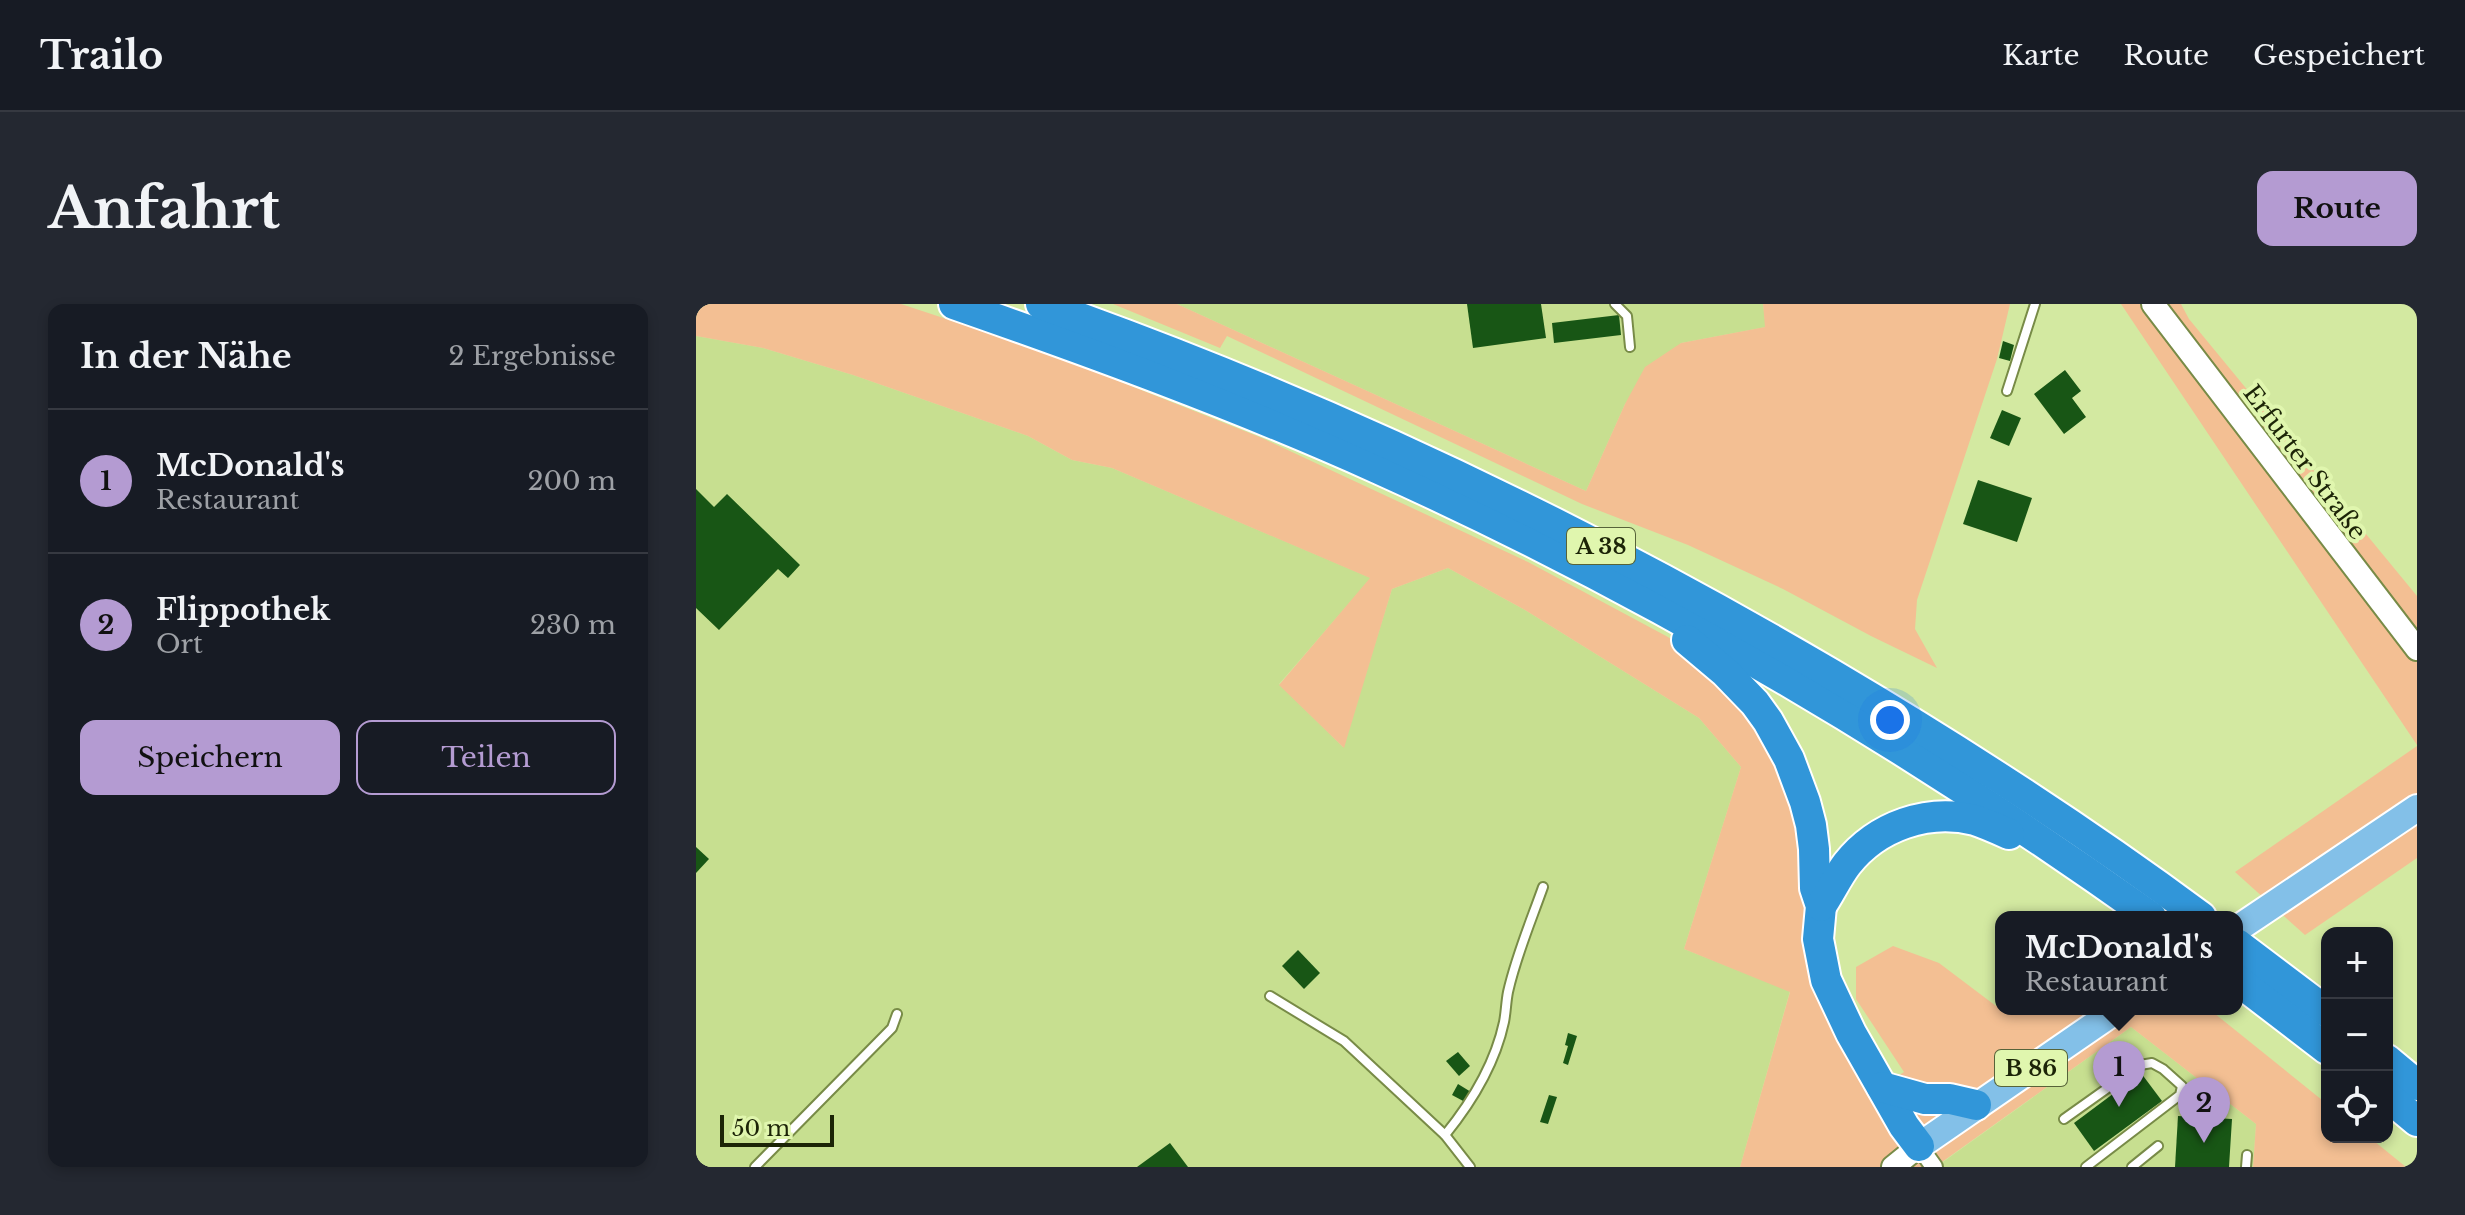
<!DOCTYPE html>
<html lang="de">
<meta charset="utf-8">
<style>
:root{--surface:#171b24;--page:#242831;--text:#f1f3f6;--muted:#9ea1a6;--line:#363941;--accent:#b49bd2}
body{margin:0;font-family:"Libre Baskerville",serif;background:var(--page);color:var(--text)}
.controls{position:absolute;right:24px;bottom:24px;display:grid;overflow:hidden;border-radius:16px;box-shadow:0 4px 12px #0003}
.controls button{width:72px;height:72px;display:grid;place-items:center;padding:0;border:0;border-bottom:2px solid var(--line);background:var(--surface);color:var(--text);font:40px sans-serif}
.scale{position:absolute;left:24px;bottom:20px;width:114px;box-sizing:border-box;padding-left:8px;border:4px solid #1c2407;border-top:0;font-size:22px;line-height:28px;white-space:nowrap;color:#1c2407;-webkit-text-stroke:6px #e0f6ae;paint-order:stroke}
.you{position:absolute;left:1194px;top:416px;width:28px;height:28px;margin:-20px;border:6px solid #fff;border-radius:50%;background:#1a73e8;box-shadow:0 0 0 12px #1a73e833}
.badge{display:grid;place-items:center;width:52px;height:52px;border-radius:50%;background:var(--accent);color:#111;font-size:26px;font-weight:700}
.pin{position:absolute;translate:-50% -66px;filter:drop-shadow(0 2px 4px #0008)}
.pin::after{content:'';position:absolute;top:42px;width:28px;height:24px;background:inherit;clip-path:polygon(0 0,100% 0,50% 100%)}
.popup{position:absolute;left:1299px;top:607px;width:248px;height:104px;box-sizing:border-box;display:grid;place-content:center;border-radius:16px;background:var(--surface);filter:drop-shadow(0 2px 6px #0005);font-size:26px;white-space:nowrap;color:var(--muted)}
.popup b{font-size:30px;color:var(--text)}
.popup::after{content:'';position:absolute;left:50%;top:100%;margin-left:-16px;border:16px solid transparent;border-top-color:var(--surface)}
.list{margin:0;padding:0;list-style:none}
h2{display:flex;justify-content:space-between;align-items:center;height:104px;margin:0;padding:0 32px;font-size:34px}
h2 small{font-size:26px;font-weight:400;color:var(--muted)}
.list li{display:grid;grid-template-columns:52px 1fr auto;gap:24px;align-items:center;box-sizing:border-box;height:144px;padding:0 32px;border-top:2px solid var(--line)}
.list b{display:block;font-size:30px;white-space:nowrap}
.list p{margin:0;font-size:26px;white-space:nowrap;color:var(--muted)}
.list em{font-size:26px;font-style:normal;color:var(--muted)}
.actions{display:flex;gap:16px;padding:24px 32px}
.actions a{flex:1;padding:18px 0;border:2px solid var(--accent);border-radius:16px;text-align:center;font-size:28px;color:var(--accent)}
.actions .main{background:var(--accent);color:#111}
.icon{flex:none;width:44px;height:44px;fill:none;stroke:currentColor;stroke-width:2;stroke-linecap:round;stroke-linejoin:round}
.map{position:relative;flex:none;width:1721px;height:863px;overflow:hidden;border-radius:16px}
header{display:flex;align-items:center;gap:48px;box-sizing:border-box;height:112px;padding:0 40px;background:var(--surface);border-bottom:2px solid var(--line)}
header strong{font-size:38px}
nav{display:flex;gap:44px;margin-inline-start:auto;font-size:28px}
.intro{display:flex;align-items:center;justify-content:space-between;box-sizing:border-box;height:192px;padding:0 48px}
h1{margin:0;font-size:56px}
.button{padding:20px 36px;border-radius:16px;background:var(--accent);color:#111;font-size:28px;font-weight:700}
main{display:flex;gap:48px;padding:0 48px}
aside{flex:1;background:var(--surface);border-radius:16px;box-shadow:0 4px 12px #0003}
.map>svg:first-child{display:block}
.built{fill:#c7df90}
.green{fill:#f3bf93}
.building{fill:#185615}
.lines{fill:none;stroke-linecap:round;stroke-linejoin:round}
.lane-casing{stroke:#788b47;stroke-width:12}
.street-casing{stroke:#788b47;stroke-width:20}
.secondary-casing{stroke:#788b47;stroke-width:26}
.primary-casing{stroke:#fff;stroke-width:30}
.highway-casing{stroke:#fff;stroke-width:34}
.lane{stroke:#fff;stroke-width:8}
.street{stroke:#fff;stroke-width:16}
.secondary{stroke:#fff;stroke-width:22}
.primary{stroke:#83c0e8;stroke-width:26}
.highway{stroke:#3196d9;stroke-width:30}
.labels{text-anchor:middle;dominant-baseline:central;stroke-width:8;stroke-linejoin:round;paint-order:stroke}
.shield{fill:#e0f6ae;stroke:#576339;stroke-width:2}
.shield-label{font-size:22px;font-weight:bold;fill:#1c2407}
.street-label{font-size:24px;fill:#1c2407;stroke:#e0f6ae}
</style>
<header>
<strong>Trailo</strong>
<nav><a>Karte</a><a>Route</a><a>Gespeichert</a></nav>
</header>
<div class="intro"><h1>Anfahrt</h1><a class="button">Route</a></div>
<main>
<aside>
<h2>In der Nähe<small>2 Ergebnisse</small></h2>
<ul class="list">
<li><span class="badge">1</span><div><b>McDonald's</b><p>Restaurant</p></div><em>200 m</em></li>
<li><span class="badge">2</span><div><b>Flippothek</b><p>Ort</p></div><em>230 m</em></li>
</ul>
<div class="actions"><a class="main">Speichern</a><a>Teilen</a></div>
</aside>
<div class="map">
<svg width="1721" height="863" viewBox="0 0 1721 863">
<rect width="100%" height="100%" fill="#d3e9a1"/>
<g class="built">
<path d="M 481,0 L 1067,0 L 1070,23 L 985,39 L 929,100 L 890,187 Z"/>
<path d="M 0,32 L 67,44 L 157,71 L 332,132 L 376,156 L 416,164 L 675,274 L 583,380 L 647,443 L 696,285 L 752,264 L 829,306 L 1003,414 L 1045,463 L 988,645 L 1094,687 L 1044,863 L 0,863 Z"/>
<path d="M 1435,723 L 1560,820 L 1557,863 L 1240,863 Z"/>
</g>
<g class="green">
<path d="M 0,0 L 205,0 L 314,36 L 395,66 L 566,134 L 832,258 L 972,333 L 1014,362 L 1075,434 L 1112,549 L 1175,790 L 1208,768 L 1160,695 L 1160,663 L 1197,642 L 1243,659 L 1300,702 L 1305,702 L 1305,705 L 1513,705 L 1631,800 L 1631,833 L 1673,833 L 1710,863 L 1557,863 L 1560,820 L 1435,723 L 1239,863 L 1044,863 L 1094,688 L 988,645 L 1045,463 L 1003,414 L 829,306 L 752,264 L 696,285 L 648,444 L 583,381 L 674,274 L 416,164 L 376,156 L 332,132 L 157,71 L 67,44 L 0,32 Z"/>
<path d="M 417,0 L 481,0 L 890,187 L 929,100 L 949,63 L 985,39 L 1069,23 L 1067,0 L 1314,0 L 1301,55 L 1221,296 L 1219,325 L 1241,364 L 1175,332 L 1087,285 L 992,241 L 886,200 L 531,32 L 524,44 Z"/>
<path d="M 1425,0 L 1485,0 L 1493,15 L 1721,292 L 1721,441 Z"/>
<path d="M 1721,442 L 1721,554 L 1609,631 L 1539,568 Z"/>
</g>
<g class="building">
<path d="M 771,0 L 845,0 L 850,34 L 777,44 Z"/>
<path d="M 923,11 L 925,31 L 858,39 L 856,19 Z"/>
<path d="M 1307,37 L 1318,41 L 1314,57 L 1303,54 Z"/>
<path d="M 1369,66 L 1385,87 L 1376,94 L 1390,113 L 1368,130 L 1338,90 Z"/>
<path d="M 1306,106 L 1325,114 L 1313,142 L 1294,134 Z"/>
<path d="M 1282,176 L 1336,194 L 1321,238 L 1267,220 Z"/>
<path d="M 0,185 L 18,203 L 31,190 L 104,261 L 92,274 L 82,265 L 23,326 L 0,304 Z"/>
<path d="M 0,543 L 13,555 L 0,569 Z"/>
<path d="M 602,646 L 624,669 L 608,685 L 586,662 Z"/>
<path d="M 872,729 L 881,732 L 872,761 L 867,759 L 872,742 L 869,741 Z"/>
<path d="M 762,748 L 774,762 L 763,772 L 750,757 Z"/>
<path d="M 1445,769 L 1466,797 L 1398,847 L 1378,819 Z"/>
<path d="M 762,780 L 775,788 L 769,798 L 756,791 Z"/>
<path d="M 853,791 L 861,793 L 852,820 L 844,818 Z"/>
<path d="M 1482,812 L 1536,815 L 1533,863 L 1479,863 Z"/>
<path d="M 474,839 L 492,863 L 441,863 Z"/>
</g>
<g class="lines">
<g class="lane-casing">
<g id="lane">
<path d="M 919,0 L 931,12 L 934,43"/>
<path d="M 1311,87 L 1339,0"/>
<path d="M 574,692 L 648,737 L 749,831 L 774,863"/>
<path d="M 1368,815 L 1444,761 L 1456,759 L 1467,765 L 1486,782 L 1484,791 L 1390,863"/>
<path d="M 749,831 C 775,799 799,760 808,718 C 810,708 810,698 812,688 C 820,652 835,617 847,583"/>
<path d="M 59,863 L 196,724 L 201,710"/>
<path d="M 1436,863 L 1462,842"/>
<path d="M 1550,863 L 1551,851"/>
</g>
</g>
<g class="street-casing">
<path id="street" d="M 1223,842 L 1238,863"/>
</g>
<g class="secondary-casing">
<g id="secondary">
<path d="M 1457,0 L 1721,345"/>
<path d="M 1197,863 L 1223,842"/>
</g>
</g>
<g class="primary-casing">
<g id="primary">
<path d="M 1541,625 L 1721,504"/>
<path d="M 1223,842 L 1422,705"/>
</g>
</g>
<g class="highway-casing">
<g id="highway">
<path d="M 258,0 C 401,50 543,102 681,164 C 954,287 1212,440 1455,613"/>
<path d="M 345,0 C 620,97 884,222 1135,370 C 1262,445 1386,525 1505,613"/>
<path d="M 991,336 L 1029,368 L 1059,399 L 1072,417 L 1093,455 L 1109,498 L 1115,521 L 1118,545 L 1119,584 L 1125,602 L 1122,635 L 1130,676 L 1155,729 L 1208,822 L 1223,842"/>
<path d="M 1125,602 C 1134,589 1141,573 1151,560 C 1181,522 1232,504 1279,516 C 1291,520 1302,525 1313,530"/>
<path d="M 1541,640 L 1631,708"/>
<path d="M 1541,676 L 1631,745"/>
<path d="M 1691,756 L 1721,781"/>
<path d="M 1186,783 L 1229,795 L 1254,795 L 1280,801"/>
<path d="M 1691,792 L 1721,817"/>
</g>
</g>
<use href="#lane" class="lane"/>
<use href="#street" class="street"/>
<use href="#secondary" class="secondary"/>
<use href="#primary" class="primary"/>
<use href="#highway" class="highway"/>
</g>
<g class="labels">
<g class="shield">
<rect x="871" y="224" width="68" height="36" rx="6"/>
<rect x="1299" y="746" width="72" height="36" rx="6"/>
</g>
<g class="shield-label">
<text x="905" y="242">A 38</text>
<text x="1335" y="764">B 86</text>
</g>
<g class="street-label">
<text transform="translate(1609 158) rotate(53)">Erfurter Straße</text>
</g>
</g>
</svg>
<div class="controls">
<button>+</button>
<button>−</button>
<button><svg class="icon" aria-label="locate" viewBox="0 0 24 24"><circle cx="12" cy="12" r="6"/><path d="M12 2v4M12 18v4M2 12h4M18 12h4"/></svg></button>
</div>
<div class="scale">50 m</div>
<div class="you"></div>
<div class="pin badge" style="left:1423px;top:803px">1</div>
<div class="popup"><b>McDonald's</b>Restaurant</div>
<div class="pin badge" style="left:1508px;top:839px">2</div>
</div>
</main>
